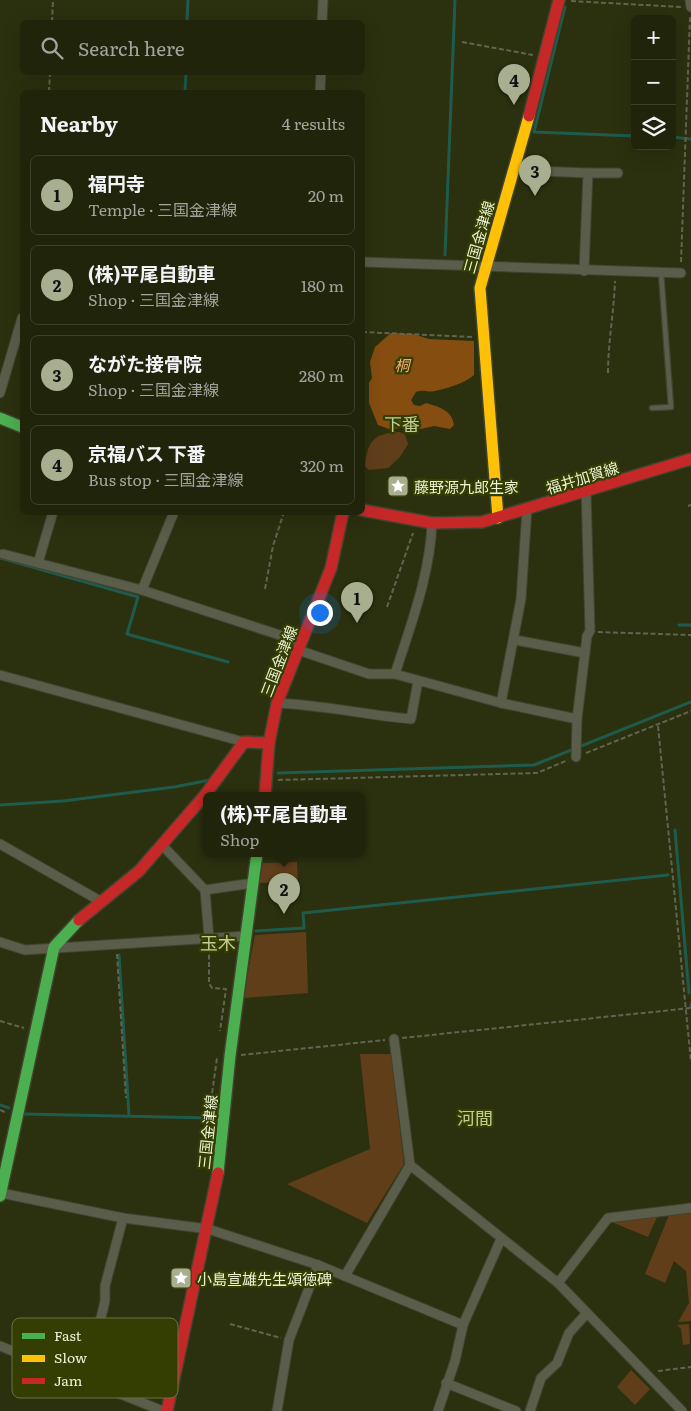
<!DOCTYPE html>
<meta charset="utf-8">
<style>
:root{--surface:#20240b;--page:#282c14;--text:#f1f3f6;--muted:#a2a49d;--line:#3d412c;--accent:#a8af90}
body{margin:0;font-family:Literata,"Noto Sans JP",serif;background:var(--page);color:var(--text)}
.controls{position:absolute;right:15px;top:15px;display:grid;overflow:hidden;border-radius:8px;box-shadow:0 5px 20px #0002}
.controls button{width:45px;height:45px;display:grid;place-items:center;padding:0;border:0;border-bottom:1px solid var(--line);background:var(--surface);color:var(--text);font:25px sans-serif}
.you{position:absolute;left:319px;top:612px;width:18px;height:18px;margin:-12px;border:4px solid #fff;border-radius:50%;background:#1a73e8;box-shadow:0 0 0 8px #1a73e833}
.badge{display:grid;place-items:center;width:32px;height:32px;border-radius:50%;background:var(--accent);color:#111;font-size:16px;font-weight:700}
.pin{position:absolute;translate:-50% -41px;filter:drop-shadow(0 1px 2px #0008)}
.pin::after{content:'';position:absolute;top:26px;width:18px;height:15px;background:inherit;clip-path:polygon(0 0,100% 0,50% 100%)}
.popup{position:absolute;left:203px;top:792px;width:162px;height:65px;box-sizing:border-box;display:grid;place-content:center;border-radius:8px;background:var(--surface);filter:drop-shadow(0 1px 4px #0005);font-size:16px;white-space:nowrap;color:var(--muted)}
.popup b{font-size:19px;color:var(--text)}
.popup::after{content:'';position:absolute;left:50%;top:100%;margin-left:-10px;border:10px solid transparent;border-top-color:var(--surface)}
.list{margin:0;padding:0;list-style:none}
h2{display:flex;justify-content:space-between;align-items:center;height:65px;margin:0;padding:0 20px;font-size:21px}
h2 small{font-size:16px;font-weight:400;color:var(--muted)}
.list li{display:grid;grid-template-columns:32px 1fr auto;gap:15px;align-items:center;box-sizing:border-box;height:80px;margin:0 10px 10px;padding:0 10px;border:1px solid var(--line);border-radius:8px}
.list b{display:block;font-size:19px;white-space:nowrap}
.list p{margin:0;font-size:16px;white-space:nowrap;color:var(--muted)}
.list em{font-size:16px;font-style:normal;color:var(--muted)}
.icon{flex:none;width:28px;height:28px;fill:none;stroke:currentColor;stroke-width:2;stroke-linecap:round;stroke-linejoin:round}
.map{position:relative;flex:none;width:691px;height:1411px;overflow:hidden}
.search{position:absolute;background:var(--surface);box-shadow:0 5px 20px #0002;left:20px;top:20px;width:345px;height:55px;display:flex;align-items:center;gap:12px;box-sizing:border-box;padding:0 18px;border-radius:8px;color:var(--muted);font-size:19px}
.panel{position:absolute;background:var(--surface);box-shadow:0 5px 20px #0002;left:20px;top:90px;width:345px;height:425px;border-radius:8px}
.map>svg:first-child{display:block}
.green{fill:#613e1a}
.forest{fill:#854d10}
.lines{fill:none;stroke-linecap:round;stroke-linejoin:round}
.stream{stroke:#1f5b4d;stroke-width:3}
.lane-casing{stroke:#40442f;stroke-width:7}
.street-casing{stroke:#40442f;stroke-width:11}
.fast-casing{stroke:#40442f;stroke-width:14}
.slow-casing{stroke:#40442f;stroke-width:14}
.jam-casing{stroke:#40442f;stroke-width:14}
.path{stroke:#616450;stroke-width:2;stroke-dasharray:5 2.5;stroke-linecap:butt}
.lane{stroke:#5a5d49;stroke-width:4.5}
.street{stroke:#5a5d49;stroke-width:9}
.fast{stroke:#4caf50;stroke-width:11}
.slow{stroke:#ffc107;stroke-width:11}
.jam{stroke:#c62828;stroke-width:11}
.labels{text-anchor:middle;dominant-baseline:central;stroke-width:4.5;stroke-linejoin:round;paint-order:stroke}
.street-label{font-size:15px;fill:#ebf3d6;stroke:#343d02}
.park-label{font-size:15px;font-style:italic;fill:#f7ae73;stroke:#343d02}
.poi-label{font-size:15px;fill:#ebf3d6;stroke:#343d02;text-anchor:start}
.quarter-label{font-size:18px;fill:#c0ce94;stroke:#343d02}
.key{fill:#343d02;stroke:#6b7442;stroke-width:1}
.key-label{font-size:14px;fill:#ebf3d6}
</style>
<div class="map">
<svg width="691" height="1411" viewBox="0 0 691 1411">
<rect width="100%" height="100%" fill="#2b300f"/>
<g class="green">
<path d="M 400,432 L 405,435 L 408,444 L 400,457 L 388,468 L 369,470 L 365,466 C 367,441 374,433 400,432 Z"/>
<path d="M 297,862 L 298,882 L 257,883 L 263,863 Z"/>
<path d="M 306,932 L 308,993 L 243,998 L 255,935 Z"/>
<path d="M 360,1054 L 391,1054 L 404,1164 L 367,1223 L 287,1184 L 370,1149 Z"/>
<path d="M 691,1213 L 691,1321 L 678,1322 L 689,1303 L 686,1271 L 674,1261 L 665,1283 L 645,1274 L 669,1215 Z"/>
<path d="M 658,1215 L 648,1237 L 609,1221 Z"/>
<path d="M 689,1324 L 690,1344 L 683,1345 L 681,1329 L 677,1325 Z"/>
<path d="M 631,1370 L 650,1389 L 635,1405 L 617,1387 Z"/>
</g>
<path class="forest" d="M 391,333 L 413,334 L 429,339 L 474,341 L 474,375 C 463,384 448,388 435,391 C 428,393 425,389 416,392 L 411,400 L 414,405 L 420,406 L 426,403 C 439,407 452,410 454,425 L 450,429 L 434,426 L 421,429 L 405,426 L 392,430 L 378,425 L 369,403 L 369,383 L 372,378 L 370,362 L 375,347 Z"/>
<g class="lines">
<g class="stream">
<path d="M 565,7 L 534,132 L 635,136"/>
<path d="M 187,22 L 188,0"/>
<path d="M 185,92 L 186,72"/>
<path d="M 672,137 L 691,139"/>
<path d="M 445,255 L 455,0"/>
<path d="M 0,558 L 138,597 L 127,634 L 228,662"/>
<path d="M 679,625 L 691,625"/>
<path d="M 278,773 L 534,765 L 691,702"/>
<path d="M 0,805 L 63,801 L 174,787 L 210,780"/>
<path d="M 675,830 L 689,993"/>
<path d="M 256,931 L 304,928 L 303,913 L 668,875"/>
<path d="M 119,955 L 129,1115"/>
<path d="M 691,1004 L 691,1007"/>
<path d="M 0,1105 L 9,1108"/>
<path d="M 23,1114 L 212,1118"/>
</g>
<g class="lane-casing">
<path id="lane" d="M 652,408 L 671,407 L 661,273"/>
</g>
<g class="street-casing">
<g id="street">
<path d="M 690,0 L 691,7"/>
<path d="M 322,22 L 323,0"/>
<path d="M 320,92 L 321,72"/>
<path d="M 514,170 L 588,173 L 584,271"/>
<path d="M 588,173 L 618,173"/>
<path d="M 362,262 L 681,273"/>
<path d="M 0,393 L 22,318"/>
<path d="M 3,554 L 142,590 L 301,642"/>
<path d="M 38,563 L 53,512"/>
<path d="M 142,590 L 174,512"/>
<path d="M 515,640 L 585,653"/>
<path d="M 298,650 L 369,674 L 395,674 L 501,703 L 577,719"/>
<path d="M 395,674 C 411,624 430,575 432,523"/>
<path d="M 0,675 L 244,742"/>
<path d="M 277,703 C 323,705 366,715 411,719 L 418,681"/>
<path d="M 501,703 L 521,599 L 527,509"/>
<path d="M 576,757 L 577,719 L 587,636 L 590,631 L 586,491"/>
<path d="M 0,844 L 102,902"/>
<path d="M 162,845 L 205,890 L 209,938"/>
<path d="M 205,890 L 253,883"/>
<path d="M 0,942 L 25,950 L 246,936"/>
<path d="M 394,1039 L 410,1165 L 558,1283 L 682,1411"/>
<path d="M 1,1193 L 123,1218 L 208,1229 L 318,1265 L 463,1325"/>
<path d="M 345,1276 L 410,1165"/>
<path d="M 558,1283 L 608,1218 L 691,1208"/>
<path d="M 0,1346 L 163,1411"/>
<path d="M 86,1379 L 105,1301 L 105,1286 L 123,1218"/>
<path d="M 446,1383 L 516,1411"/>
<path d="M 277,1411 L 289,1340 L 318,1265"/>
<path d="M 438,1411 L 455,1361 L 463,1325 L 501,1239"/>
<path d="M 530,1411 L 541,1378 L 557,1363 L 569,1333 L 587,1313"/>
</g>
</g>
<g class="fast-casing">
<g id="fast">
<path d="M 0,418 L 22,427"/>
<path d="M 218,1173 L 230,1056 L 257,853"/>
<path d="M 0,1196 L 54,947 L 79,920"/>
</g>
</g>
<g class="slow-casing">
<path id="slow" d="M 498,518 L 480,288 L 529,116"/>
</g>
<g class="jam-casing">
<g id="jam">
<path d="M 529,116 L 559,0"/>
<path d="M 362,510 L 432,523 L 482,522 L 691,459"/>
<path d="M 265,795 L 269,743 L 277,703 L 331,568 L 343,512"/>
<path d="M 79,920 L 139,871 L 205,795 L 244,742 L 269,743"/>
<path d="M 167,1411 L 218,1173"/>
</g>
</g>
<g class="path">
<path d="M 571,1 L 681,7"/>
<path d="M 52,22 L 53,0"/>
<path d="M 462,42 L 533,55"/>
<path d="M 49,92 L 50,72"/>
<path d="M 681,262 L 690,17"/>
<path d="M 362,332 L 473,337"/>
<path d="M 608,373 C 608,342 614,312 615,281"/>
<path d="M 688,506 L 691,505"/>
<path d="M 265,589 L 273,546 L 284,512"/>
<path d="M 387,607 L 413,533"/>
<path d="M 598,632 L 691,635"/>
<path d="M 658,726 L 691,1062"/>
<path d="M 586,753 L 691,711"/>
<path d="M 278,780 L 537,773 L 568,760"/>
<path d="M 209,947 L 209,983 L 212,988 L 226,989 L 220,1031"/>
<path d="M 117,954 L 126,1098"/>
<path d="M 0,1021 L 24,1028"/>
<path d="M 402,1038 L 691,1008"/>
<path d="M 241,1055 L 385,1040"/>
<path d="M 210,1108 L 217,1058"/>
<path d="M 0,1110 L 7,1113"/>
<path d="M 230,1324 L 281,1338"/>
<path d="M 658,1371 L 691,1367"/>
</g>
<use href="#lane" class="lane"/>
<use href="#street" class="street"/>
<use href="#fast" class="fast"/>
<use href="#slow" class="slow"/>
<use href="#jam" class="jam"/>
</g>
<defs>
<g id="sight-square" transform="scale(1.125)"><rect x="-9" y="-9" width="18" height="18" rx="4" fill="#a8af90" stroke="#343d02"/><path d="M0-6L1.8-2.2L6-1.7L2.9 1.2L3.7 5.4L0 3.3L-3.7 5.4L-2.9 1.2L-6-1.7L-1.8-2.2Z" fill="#fff"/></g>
</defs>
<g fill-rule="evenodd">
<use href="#sight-square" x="398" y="486"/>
<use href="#sight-square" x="181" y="1278"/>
</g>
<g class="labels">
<g class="street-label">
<text transform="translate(478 237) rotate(-74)">三国金津線</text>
<text transform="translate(582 477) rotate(-17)">福井加賀線</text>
<text transform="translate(278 661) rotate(-69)">三国金津線</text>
<text transform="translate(207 1132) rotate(-84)">三国金津線</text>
</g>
<g class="park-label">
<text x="402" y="364">桐</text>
</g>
<g class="poi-label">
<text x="414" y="486">藤野源九郎生家</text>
<text x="197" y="1278">小島宣雄先生頌徳碑</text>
</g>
<g class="quarter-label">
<text x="402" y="423">下番</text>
<text x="218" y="942">玉木</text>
<text x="475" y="1117">河間</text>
</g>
</g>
<rect x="12" y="1318" width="166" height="80" rx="8" class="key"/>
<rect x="22" y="1333" width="23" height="6" fill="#4caf50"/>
<rect x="22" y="1355" width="23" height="7" fill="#ffc107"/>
<rect x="22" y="1378" width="23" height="6" fill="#c62828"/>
<g class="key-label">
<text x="54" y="1341">Fast</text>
<text x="54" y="1363">Slow</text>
<text x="54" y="1386">Jam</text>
</g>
</svg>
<div class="controls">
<button>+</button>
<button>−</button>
<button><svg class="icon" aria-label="layers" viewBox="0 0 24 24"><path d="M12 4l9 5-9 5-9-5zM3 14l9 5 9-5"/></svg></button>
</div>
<div class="you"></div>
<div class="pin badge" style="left:357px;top:623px">1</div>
<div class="pin badge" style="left:284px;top:914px">2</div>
<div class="popup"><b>(株)平尾自動車</b>Shop</div>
<div class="pin badge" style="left:535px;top:196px">3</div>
<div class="pin badge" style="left:514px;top:105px">4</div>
<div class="search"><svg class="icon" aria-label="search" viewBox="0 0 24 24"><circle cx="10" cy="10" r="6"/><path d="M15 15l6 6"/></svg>Search here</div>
<section class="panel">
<h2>Nearby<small>4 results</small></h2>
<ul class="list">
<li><span class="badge">1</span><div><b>福円寺</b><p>Temple · 三国金津線</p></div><em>20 m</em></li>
<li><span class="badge">2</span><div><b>(株)平尾自動車</b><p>Shop · 三国金津線</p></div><em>180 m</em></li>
<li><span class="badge">3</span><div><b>ながた接骨院</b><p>Shop · 三国金津線</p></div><em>280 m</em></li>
<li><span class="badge">4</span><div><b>京福バス 下番</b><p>Bus stop · 三国金津線</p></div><em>320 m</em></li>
</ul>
</section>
</div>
